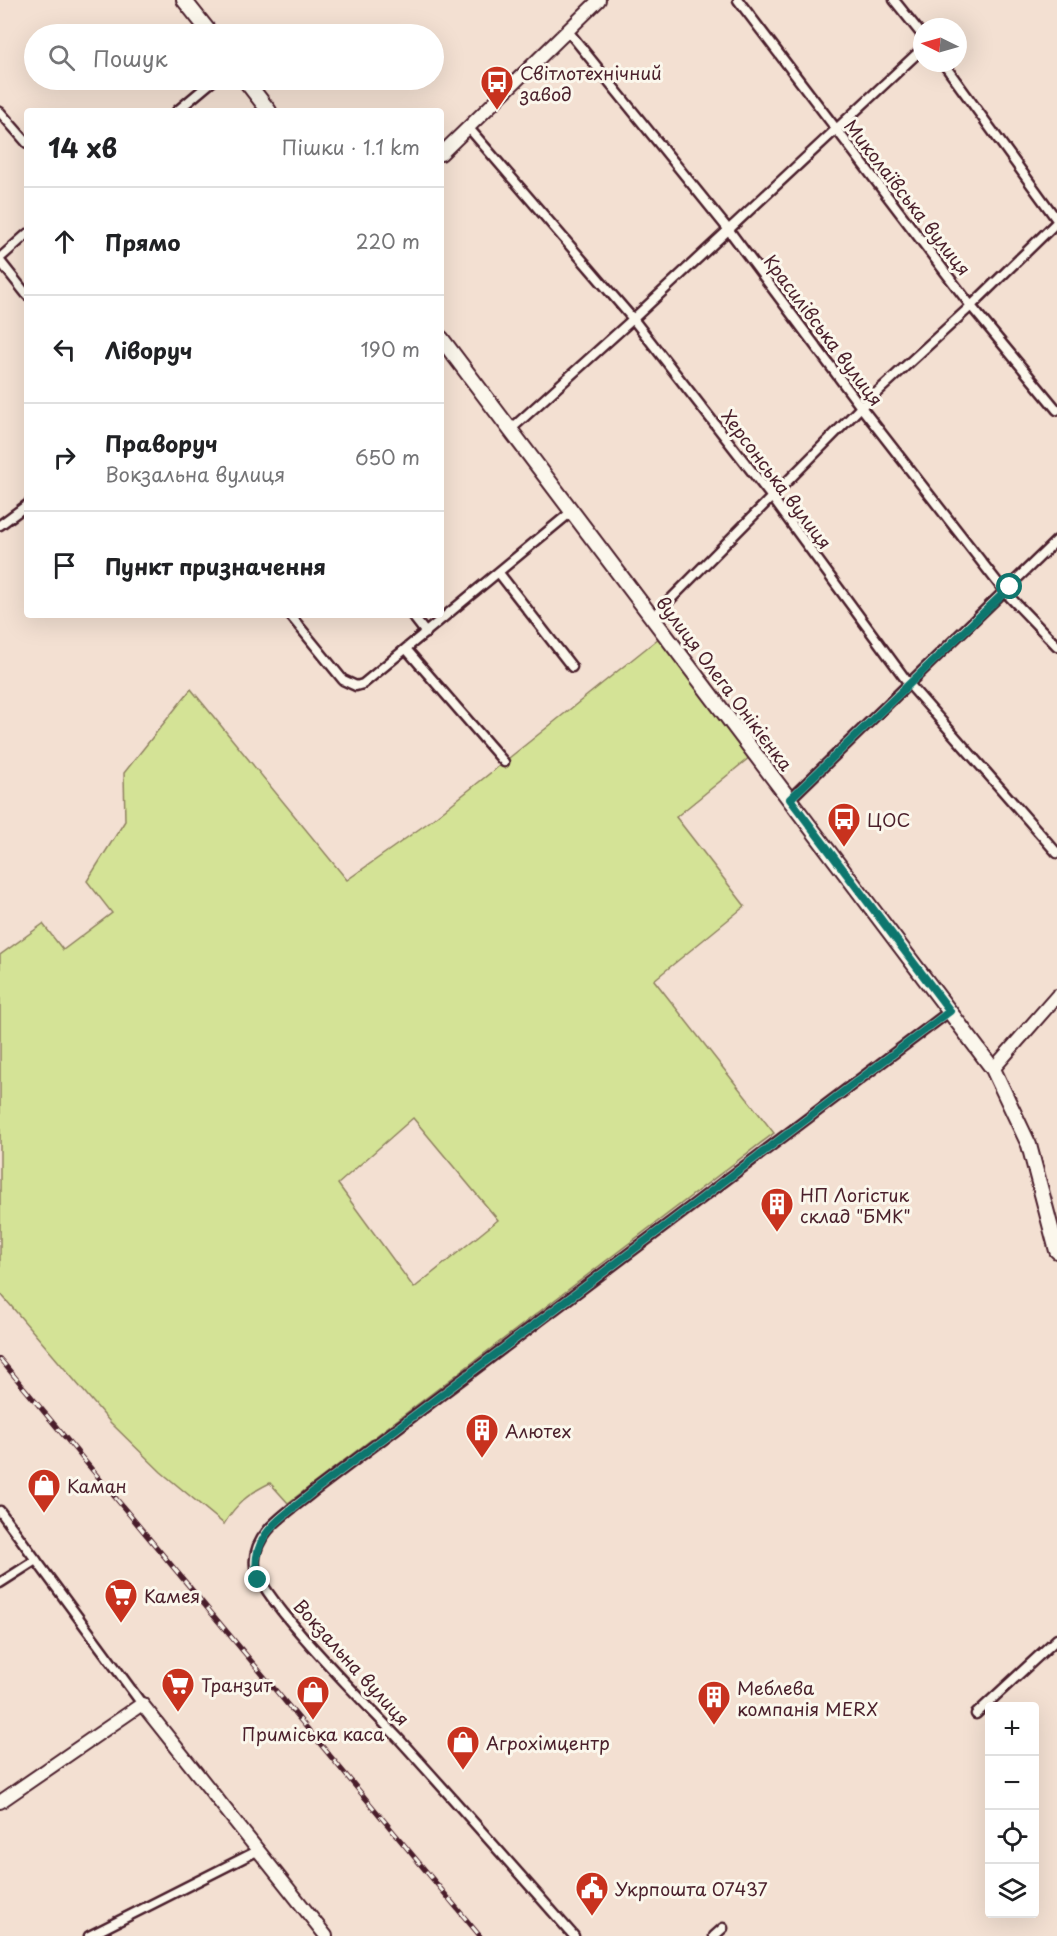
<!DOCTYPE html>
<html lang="uk">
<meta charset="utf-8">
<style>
:root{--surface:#fff;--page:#f2f2f2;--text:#202124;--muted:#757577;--line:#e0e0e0}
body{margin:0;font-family:"Playpen Sans",sans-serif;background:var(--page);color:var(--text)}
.controls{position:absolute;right:18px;bottom:18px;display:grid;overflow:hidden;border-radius:6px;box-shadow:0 6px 24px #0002}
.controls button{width:54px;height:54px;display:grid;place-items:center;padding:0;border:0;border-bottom:2px solid var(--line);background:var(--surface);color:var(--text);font:30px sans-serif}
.compass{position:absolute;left:913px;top:18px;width:54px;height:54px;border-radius:50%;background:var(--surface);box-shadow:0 6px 24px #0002;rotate:275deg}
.stop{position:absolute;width:18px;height:18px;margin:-14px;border:4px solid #0f766e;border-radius:50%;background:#fff}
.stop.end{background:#0f766e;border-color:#fff;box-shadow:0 2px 6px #0008}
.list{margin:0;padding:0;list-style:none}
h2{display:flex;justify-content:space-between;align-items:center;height:78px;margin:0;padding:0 24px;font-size:26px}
h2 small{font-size:20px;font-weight:400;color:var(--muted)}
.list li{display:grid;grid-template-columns:39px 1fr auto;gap:18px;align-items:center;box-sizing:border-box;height:108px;padding:0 24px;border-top:2px solid var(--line)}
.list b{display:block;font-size:22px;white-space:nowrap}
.list p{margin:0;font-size:20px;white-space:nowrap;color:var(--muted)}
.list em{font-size:20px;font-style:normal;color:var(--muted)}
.icon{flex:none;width:33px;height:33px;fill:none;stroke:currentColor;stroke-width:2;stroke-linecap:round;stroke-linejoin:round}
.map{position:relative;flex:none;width:1057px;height:1936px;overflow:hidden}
.search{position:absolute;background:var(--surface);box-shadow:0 6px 24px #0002;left:24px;top:24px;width:420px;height:66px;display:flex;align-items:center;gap:15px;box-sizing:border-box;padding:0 21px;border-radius:33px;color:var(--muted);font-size:22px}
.panel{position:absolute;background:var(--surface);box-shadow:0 6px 24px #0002;left:24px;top:108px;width:420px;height:510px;border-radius:6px}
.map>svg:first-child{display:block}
.green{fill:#d4e396;stroke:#8f8160;stroke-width:1.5;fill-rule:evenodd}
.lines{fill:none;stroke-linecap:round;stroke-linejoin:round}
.street-casing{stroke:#4a1f2b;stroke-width:13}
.secondary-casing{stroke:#4a1f2b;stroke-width:16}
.primary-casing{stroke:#4a1f2b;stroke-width:18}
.street{stroke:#fbf7ec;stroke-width:8}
.secondary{stroke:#fbf7ec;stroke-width:12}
.primary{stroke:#fbf7ec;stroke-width:14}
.rail-casing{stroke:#4a1f2b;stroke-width:5}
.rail{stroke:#fbf7ec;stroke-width:3;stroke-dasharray:9;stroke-linecap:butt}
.route{stroke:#0f766e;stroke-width:8}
.labels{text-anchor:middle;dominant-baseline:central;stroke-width:6;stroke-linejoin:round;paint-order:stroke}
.poi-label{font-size:18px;fill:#4a1f2b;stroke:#fbf7ec;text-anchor:start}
.street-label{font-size:18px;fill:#4a1f2b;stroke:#fbf7ec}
</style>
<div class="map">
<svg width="1057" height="1936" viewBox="0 0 1057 1936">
<rect width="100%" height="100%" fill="#f3e0d2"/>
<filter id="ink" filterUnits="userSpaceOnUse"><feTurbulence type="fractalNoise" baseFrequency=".0167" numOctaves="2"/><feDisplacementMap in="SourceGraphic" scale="12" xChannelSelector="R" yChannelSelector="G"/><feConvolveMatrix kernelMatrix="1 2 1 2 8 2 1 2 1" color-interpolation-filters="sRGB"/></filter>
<g filter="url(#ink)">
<path class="green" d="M 664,634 L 755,753 L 676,817 L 745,906 L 654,980 L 774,1133 L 288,1503 L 270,1483 C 249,1493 236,1504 224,1524 L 161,1472 L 110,1422 L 0,1293 L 0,955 L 43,924 L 63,950 L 112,913 L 87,881 L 125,821 L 124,773 L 191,689 L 347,880 L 429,822 ZM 413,1118 L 498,1220 L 414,1288 L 338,1184 Z"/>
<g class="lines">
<g class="street-casing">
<g id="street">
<path d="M 738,0 L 971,306 L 1057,410"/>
<path d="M 894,0 L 922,35"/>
<path d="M 568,31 L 728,229 L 861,407 L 1005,592 L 1057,646"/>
<path d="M 943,63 L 1057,220"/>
<path d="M 177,111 L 214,80"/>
<path d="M 0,112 L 27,143"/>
<path d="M 468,127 L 633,319 L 771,496 L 909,684 L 1057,853"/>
<path d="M 0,258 L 27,234"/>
<path d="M 0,261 L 27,295"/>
<path d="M 510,430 L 633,319 L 922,49"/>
<path d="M 0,525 L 27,505"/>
<path d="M 499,573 L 572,667"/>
<path d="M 290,615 L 343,680 L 356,686 L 363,684 L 571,512"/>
<path d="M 412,615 L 426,633"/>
<path d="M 652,618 L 861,407 L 971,306 L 1057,222"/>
<path d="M 407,650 L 504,762"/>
<path d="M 790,799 L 1057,540"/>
<path d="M 0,1511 L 142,1704"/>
<path d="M 0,1583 L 36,1560"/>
<path d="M 976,1714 L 1057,1639"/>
<path d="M 89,1936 L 257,1851"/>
<path d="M 574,1936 C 516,1870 458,1804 399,1739 C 372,1710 258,1597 255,1566 C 251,1532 292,1510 314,1491 L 950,1011"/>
<path d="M 714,1936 L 723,1928"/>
</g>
</g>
<g class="secondary-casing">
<g id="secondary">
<path d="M 441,154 L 599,0"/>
<path d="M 993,1069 L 1057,996"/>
<path d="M 0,1802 L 142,1704 L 326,1936"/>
</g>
</g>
<g class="primary-casing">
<g id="primary">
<path d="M 184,0 L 211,34"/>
<path d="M 245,80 L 269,111"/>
<path d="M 441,338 L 993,1069 L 1029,1145 L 1057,1251"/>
</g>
</g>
<use href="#street" class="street"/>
<use href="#secondary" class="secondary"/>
<use href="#primary" class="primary"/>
<g class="rail-casing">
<path id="rail" d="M 0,1359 L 480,1936"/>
</g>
<use href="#rail" class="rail"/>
</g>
</g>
<g class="lines" filter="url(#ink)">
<path class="route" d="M 258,1580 C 248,1534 283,1518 314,1491 L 950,1011 L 790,799 L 1010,587"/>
</g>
<defs>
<g id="bus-pin" transform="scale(1.725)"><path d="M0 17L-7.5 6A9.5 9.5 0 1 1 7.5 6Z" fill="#c8321e" stroke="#fbf7ec"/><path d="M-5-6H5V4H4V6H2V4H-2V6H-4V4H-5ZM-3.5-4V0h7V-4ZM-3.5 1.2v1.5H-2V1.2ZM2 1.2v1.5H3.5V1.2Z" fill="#fff"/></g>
<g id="building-pin" transform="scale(1.725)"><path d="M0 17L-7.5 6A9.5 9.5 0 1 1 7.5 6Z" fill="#c8321e" stroke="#fbf7ec"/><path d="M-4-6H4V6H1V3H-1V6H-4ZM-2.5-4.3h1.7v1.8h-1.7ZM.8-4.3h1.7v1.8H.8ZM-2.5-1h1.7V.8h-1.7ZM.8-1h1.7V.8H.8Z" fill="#fff"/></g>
<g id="shop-pin" transform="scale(1.725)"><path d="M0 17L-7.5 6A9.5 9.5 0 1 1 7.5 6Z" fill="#c8321e" stroke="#fbf7ec"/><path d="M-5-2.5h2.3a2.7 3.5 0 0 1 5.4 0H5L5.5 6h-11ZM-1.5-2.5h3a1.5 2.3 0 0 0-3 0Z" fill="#fff"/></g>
<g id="supermarket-pin" transform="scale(1.725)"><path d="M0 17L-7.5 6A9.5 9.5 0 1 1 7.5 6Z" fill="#c8321e" stroke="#fbf7ec"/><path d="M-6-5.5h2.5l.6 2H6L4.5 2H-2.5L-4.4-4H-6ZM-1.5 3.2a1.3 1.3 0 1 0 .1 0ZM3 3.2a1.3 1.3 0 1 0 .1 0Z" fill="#fff"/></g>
<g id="civic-pin" transform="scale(1.725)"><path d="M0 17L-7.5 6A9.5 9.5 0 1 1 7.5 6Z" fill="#c8321e" stroke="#fbf7ec"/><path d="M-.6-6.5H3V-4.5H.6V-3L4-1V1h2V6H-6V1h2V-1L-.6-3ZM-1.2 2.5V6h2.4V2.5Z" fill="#fff"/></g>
</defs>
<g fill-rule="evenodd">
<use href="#bus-pin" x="497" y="82"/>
<use href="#bus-pin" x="844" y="819"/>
<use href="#building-pin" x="777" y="1204"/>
<use href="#building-pin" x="482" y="1430"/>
<use href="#shop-pin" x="44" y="1485"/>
<use href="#supermarket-pin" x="121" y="1595"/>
<use href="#supermarket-pin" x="178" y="1684"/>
<use href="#shop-pin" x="313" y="1692"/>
<use href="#building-pin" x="714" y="1697"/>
<use href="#shop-pin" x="463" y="1742"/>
<use href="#civic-pin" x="592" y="1888"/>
</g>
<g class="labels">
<g class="poi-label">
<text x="520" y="72">Світлотехнічний<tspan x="520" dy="21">завод</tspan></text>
<text x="867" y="819">ЦОС</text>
<text x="800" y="1194">НП Логістик<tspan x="800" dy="21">склад "БМК"</tspan></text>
<text x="505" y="1430">Алютех</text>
<text x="67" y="1485">Каман</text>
<text x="144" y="1595">Камея</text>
<text x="201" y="1684">Транзит</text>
<text x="737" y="1687">Меблева<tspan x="737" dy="21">компанія MERX</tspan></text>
<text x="313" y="1733" text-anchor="middle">Приміська каса</text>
<text x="486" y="1742">Агрохімцентр</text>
<text x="615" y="1888">Укрпошта 07437</text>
</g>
<g class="street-label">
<text transform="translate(908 197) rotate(52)">Миколаївська вулиця</text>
<text transform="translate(824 330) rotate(53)">Красилівська вулиця</text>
<text transform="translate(777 479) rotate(53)">Херсонська вулиця</text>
<text transform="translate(725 683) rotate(53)">вулиця Олега Онікієнка</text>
<text transform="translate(352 1662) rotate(48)">Вокзальна вулиця</text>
</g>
</g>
</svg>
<div class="controls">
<button>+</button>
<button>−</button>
<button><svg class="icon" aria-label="locate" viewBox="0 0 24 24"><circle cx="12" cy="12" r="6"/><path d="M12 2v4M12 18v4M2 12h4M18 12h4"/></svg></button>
<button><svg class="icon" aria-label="layers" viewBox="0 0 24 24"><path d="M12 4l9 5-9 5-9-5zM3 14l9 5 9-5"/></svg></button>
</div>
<svg class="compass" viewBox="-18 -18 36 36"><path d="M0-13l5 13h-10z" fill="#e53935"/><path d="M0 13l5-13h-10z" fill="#757577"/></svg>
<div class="stop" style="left:1010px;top:587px"></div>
<div class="stop end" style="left:258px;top:1580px"></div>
<div class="search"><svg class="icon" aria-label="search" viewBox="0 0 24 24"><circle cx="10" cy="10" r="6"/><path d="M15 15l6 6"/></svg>Пошук</div>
<section class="panel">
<h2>14 хв<small>Пішки · 1.1 km</small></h2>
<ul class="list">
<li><svg class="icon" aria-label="ahead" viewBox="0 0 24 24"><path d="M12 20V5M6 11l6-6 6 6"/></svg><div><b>Прямо</b></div><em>220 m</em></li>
<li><svg class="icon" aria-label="left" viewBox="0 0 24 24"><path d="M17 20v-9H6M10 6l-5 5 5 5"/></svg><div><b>Ліворуч</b></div><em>190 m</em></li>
<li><svg class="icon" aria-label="right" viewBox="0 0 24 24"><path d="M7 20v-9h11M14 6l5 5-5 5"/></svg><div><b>Праворуч</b><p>Вокзальна вулиця</p></div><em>650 m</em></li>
<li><svg class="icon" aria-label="arrive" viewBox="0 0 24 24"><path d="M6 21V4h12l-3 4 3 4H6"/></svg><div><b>Пункт призначення</b></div></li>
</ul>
</section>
</div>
